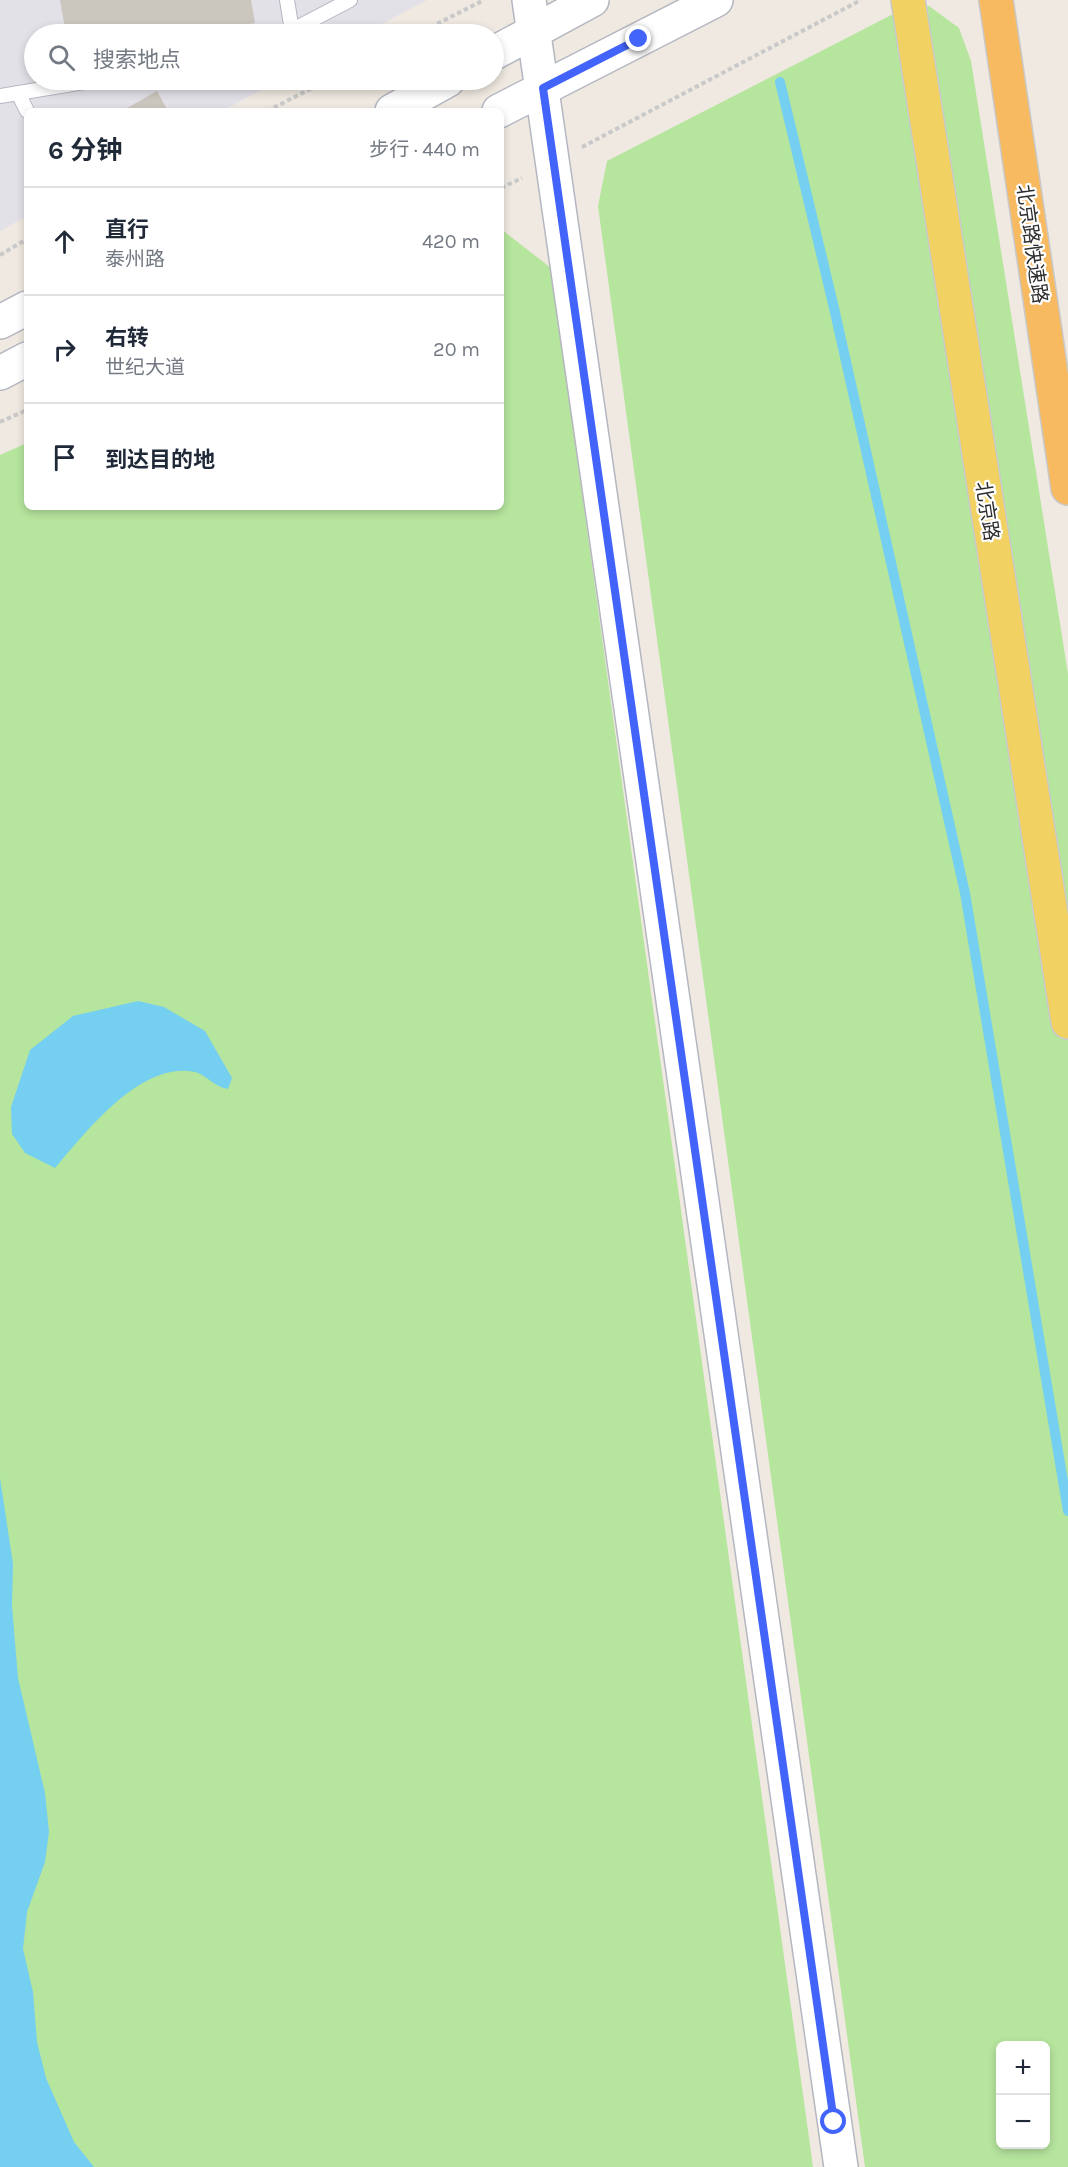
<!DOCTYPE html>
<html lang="zh">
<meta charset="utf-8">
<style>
:root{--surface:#fff;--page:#f2f2f3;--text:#1f2937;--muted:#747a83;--line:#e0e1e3}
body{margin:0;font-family:Karla,"Noto Sans SC",sans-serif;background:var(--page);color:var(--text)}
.controls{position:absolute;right:18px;bottom:18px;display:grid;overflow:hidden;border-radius:9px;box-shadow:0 3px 9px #0003}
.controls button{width:54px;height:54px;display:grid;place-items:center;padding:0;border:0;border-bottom:2px solid var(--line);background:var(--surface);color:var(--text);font:30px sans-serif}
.stop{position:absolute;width:18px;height:18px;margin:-14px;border:4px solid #4264fb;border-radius:50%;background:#fff}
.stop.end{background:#4264fb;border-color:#fff;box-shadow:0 2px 6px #0008}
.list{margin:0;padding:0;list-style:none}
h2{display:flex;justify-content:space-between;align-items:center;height:78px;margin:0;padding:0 24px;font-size:26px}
h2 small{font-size:20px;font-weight:400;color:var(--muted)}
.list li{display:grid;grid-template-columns:39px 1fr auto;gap:18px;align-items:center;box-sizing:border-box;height:108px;padding:0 24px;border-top:2px solid var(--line)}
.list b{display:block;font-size:22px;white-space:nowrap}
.list p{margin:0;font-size:20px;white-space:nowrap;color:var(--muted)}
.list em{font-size:20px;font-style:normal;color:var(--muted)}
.icon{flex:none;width:33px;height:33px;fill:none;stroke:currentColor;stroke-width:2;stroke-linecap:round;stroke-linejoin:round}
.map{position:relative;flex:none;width:1068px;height:2167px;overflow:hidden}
.search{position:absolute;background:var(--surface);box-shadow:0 3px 9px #0003;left:24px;top:24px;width:480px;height:66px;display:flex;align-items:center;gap:15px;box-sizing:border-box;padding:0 21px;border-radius:33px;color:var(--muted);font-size:22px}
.panel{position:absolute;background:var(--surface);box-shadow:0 3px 9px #0003;left:24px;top:108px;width:480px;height:402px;border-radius:9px}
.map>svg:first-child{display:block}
.industrial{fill:#e3e1e8}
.green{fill:#b6e59e;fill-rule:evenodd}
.water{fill:#75cff0}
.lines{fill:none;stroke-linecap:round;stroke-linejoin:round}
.stream{stroke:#75cff0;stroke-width:10}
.building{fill:#cbc7bf}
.service-casing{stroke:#b4b7c1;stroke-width:16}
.tertiary-casing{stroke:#b4b7c1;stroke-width:36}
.primary-casing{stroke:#c9c9c9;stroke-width:36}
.trunk-casing{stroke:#c9c9c9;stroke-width:36}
.path{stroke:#c9c9c9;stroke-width:4;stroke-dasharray:4.5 3;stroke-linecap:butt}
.service{stroke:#fff;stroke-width:14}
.tertiary{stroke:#fff;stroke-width:33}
.primary{stroke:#f2d163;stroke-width:33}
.trunk{stroke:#f8ba60;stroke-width:33}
.route{stroke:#4264fb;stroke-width:8}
.labels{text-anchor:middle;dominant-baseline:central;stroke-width:4.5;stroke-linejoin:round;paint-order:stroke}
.street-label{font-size:20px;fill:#2e2e2e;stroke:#fff}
</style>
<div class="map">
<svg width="1068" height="2167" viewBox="0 0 1068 2167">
<rect width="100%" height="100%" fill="#efe9e1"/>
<path class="industrial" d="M 0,0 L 427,0 L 363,34 L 34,34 L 34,80 L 280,80 L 222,111 L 27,111 L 27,216 L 0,231 Z"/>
<g class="green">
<path d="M 929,6 L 959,28 L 971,61 L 1068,674 L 1068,2167 L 865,2167 L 598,206 L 607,161 L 903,9 ZM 1000,2046 L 1046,2046 L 1046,2144 L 1000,2144 Z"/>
<path d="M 501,229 L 551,268 L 813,2167 L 0,2167 L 0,455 L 27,443 L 27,507 L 501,507 Z"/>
</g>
<g class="water">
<path d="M 138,1001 L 164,1007 L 205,1031 L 232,1078 L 228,1089 C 214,1087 207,1075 195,1072 C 141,1060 85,1133 55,1168 L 25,1153 L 12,1134 L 11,1107 L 30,1050 L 73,1016 Z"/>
<path d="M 0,1478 L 13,1564 L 12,1606 L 18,1678 L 45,1793 L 49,1832 L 45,1862 L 27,1912 L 23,1949 L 33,1992 L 37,2042 L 46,2078 L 74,2142 L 94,2167 L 0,2167 Z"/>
</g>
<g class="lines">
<path class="stream" d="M 780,82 L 834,308 L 965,893 L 1068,1511"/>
</g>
<g class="building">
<path d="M 60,0 L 251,0 L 255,23 L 185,34 L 66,34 Z"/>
<path d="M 157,91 L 168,111 L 122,111 Z"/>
</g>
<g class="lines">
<g class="service-casing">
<g id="service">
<path d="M 287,0 L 292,31"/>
<path d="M 285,34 L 350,0"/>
<path d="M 18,93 L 27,111"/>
<path d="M 0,96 L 96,80"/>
</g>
</g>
<g class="tertiary-casing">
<g id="tertiary">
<path d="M 529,0 L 841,2167"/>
<path d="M 494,53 L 592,0"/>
<path d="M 392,111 L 448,80"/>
<path d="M 499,111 L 716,0"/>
<path d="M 0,322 L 27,308"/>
<path d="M 0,373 L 27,359"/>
</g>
</g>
<g class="primary-casing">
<path id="primary" d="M 908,0 L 1068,1022"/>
</g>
<g class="trunk-casing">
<path id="trunk" d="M 996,0 L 1068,488"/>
</g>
<g class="path">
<path d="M 417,34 L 484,0"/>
<path d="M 267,111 L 328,80"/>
<path d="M 582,147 L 861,0"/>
<path d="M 501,188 L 522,178"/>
<path d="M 0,255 L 27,239"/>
<path d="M 0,422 L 27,410"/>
</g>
<use href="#service" class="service"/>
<use href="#tertiary" class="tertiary"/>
<use href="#primary" class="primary"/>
<use href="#trunk" class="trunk"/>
</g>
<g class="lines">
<path class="route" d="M 639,39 L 543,88 L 834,2122"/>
</g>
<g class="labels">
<g class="street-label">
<text transform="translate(1032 244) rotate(82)">北京路快速路</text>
<text transform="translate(987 511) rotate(81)">北京路</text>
</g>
</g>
</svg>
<div class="controls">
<button>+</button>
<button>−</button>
</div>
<div class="stop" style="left:834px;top:2122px"></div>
<div class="stop end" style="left:639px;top:39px"></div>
<div class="search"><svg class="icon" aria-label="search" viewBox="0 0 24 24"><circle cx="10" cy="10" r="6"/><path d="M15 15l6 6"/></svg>搜索地点</div>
<section class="panel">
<h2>6 分钟<small>步行 · 440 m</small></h2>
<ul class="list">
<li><svg class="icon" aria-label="ahead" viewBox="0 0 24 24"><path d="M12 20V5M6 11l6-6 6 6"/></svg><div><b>直行</b><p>泰州路</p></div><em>420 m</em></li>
<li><svg class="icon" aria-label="right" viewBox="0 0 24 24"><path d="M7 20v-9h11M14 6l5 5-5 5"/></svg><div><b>右转</b><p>世纪大道</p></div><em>20 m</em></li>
<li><svg class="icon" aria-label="arrive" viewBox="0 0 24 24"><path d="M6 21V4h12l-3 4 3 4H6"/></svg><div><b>到达目的地</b></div></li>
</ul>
</section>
</div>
